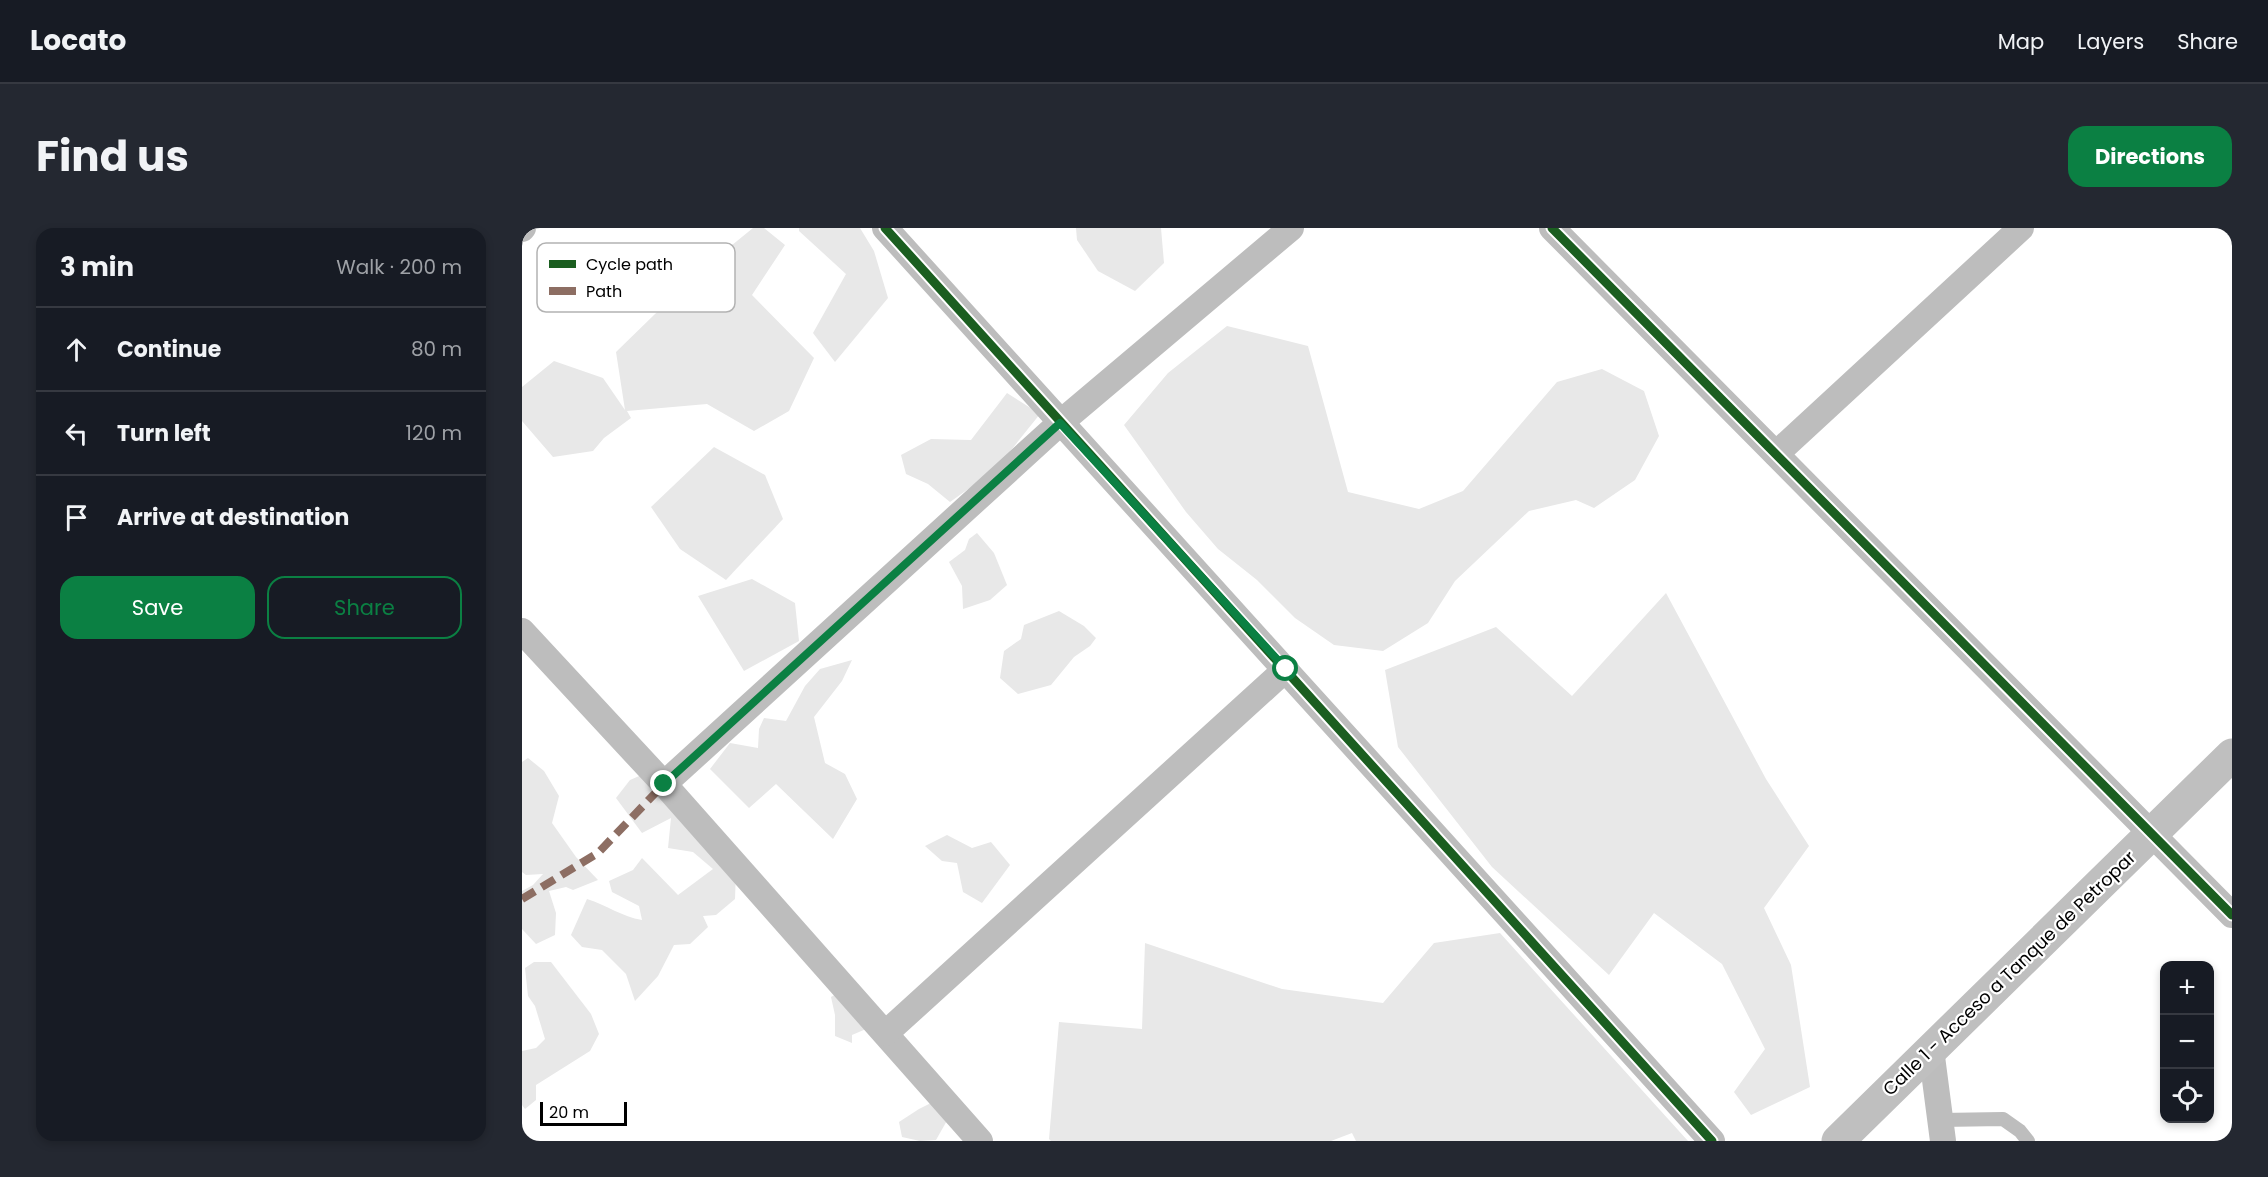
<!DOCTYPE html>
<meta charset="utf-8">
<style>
:root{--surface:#171b24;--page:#242831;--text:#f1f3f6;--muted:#9ea1a6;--line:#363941;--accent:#0b8043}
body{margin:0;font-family:Poppins,sans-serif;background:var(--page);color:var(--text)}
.controls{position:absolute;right:18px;bottom:18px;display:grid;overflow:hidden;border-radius:12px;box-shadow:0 3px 9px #0003}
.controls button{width:54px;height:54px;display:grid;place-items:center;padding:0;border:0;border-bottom:2px solid var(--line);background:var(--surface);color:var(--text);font:30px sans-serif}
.scale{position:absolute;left:18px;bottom:15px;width:87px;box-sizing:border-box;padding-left:6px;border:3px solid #000;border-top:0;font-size:16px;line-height:21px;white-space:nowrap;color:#000;-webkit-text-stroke:4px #fff;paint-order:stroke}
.stop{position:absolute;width:18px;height:18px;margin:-14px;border:4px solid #0b8043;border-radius:50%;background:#fff}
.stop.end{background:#0b8043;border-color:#fff;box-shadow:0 2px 6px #0008}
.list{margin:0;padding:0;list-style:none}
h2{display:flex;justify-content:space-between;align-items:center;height:78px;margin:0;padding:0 24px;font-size:26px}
h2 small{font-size:20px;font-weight:400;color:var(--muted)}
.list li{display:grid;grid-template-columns:39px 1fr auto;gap:18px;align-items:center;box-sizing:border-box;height:84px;padding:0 24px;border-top:2px solid var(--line)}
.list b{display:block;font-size:22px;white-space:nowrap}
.list em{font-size:20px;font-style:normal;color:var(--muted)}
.actions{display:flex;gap:12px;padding:18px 24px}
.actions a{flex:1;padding:14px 0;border:2px solid var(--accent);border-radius:18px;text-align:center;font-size:21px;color:var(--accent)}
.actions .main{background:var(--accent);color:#fff}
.icon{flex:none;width:33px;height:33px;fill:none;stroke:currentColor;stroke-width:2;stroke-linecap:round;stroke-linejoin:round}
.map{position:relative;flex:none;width:1710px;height:913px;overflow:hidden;border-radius:18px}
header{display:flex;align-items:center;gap:36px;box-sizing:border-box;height:84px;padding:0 30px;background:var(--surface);border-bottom:2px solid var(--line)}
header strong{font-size:28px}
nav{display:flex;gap:33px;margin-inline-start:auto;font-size:21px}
.intro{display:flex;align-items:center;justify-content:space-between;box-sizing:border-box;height:144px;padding:0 36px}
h1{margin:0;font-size:42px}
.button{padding:15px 27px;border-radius:18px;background:var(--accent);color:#fff;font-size:21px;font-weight:700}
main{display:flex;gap:36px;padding:0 36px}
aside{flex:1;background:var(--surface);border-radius:18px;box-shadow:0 3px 9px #0003}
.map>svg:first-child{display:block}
.green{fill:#e8e8e8}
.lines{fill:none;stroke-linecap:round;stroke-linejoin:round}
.lane{stroke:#bdbdbd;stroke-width:14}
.street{stroke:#bdbdbd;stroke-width:26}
.secondary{stroke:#bfbfbf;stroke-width:33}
.quiet{stroke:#8d6e63;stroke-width:8;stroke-dasharray:15 8;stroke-linecap:butt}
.cycleway-casing{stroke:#fff;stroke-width:13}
.cycleway{stroke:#1b5e20;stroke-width:9}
.route{stroke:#0b8043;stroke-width:8}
.labels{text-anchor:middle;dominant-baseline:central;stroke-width:4.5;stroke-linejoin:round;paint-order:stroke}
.street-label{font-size:18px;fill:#000;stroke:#fff}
.key{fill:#fff;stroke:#b2b2b2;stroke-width:1.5}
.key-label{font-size:16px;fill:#000}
</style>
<header>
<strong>Locato</strong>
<nav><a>Map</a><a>Layers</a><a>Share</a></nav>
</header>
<div class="intro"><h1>Find us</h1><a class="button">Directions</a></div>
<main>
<aside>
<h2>3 min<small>Walk · 200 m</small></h2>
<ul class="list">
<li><svg class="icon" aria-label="ahead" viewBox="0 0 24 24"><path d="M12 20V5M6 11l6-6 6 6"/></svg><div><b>Continue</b></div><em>80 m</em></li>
<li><svg class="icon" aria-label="left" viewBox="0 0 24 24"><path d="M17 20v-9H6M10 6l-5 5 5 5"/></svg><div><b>Turn left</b></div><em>120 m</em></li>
<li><svg class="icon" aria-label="arrive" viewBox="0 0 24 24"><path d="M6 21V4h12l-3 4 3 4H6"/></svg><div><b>Arrive at destination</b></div></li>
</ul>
<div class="actions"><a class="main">Save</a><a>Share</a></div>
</aside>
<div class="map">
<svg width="1710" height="913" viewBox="0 0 1710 913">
<rect width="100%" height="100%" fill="#fff"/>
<g class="green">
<path d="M 231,0 L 242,0 L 263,17 L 230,67 L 292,130 L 267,183 L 232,203 L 185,176 L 105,183 L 109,190 L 82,210 L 71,223 L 31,229 L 0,193 L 0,159 L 32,133 L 81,150 L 103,182 L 94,124 L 172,48 Z"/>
<path d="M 277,0 L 338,0 L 352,23 L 366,70 L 313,134 L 291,105 L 324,46 L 277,3 Z"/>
<path d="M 554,0 L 639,0 L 642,35 L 613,63 L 576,43 L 555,12 Z"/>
<path d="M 705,98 L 786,118 L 826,264 L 897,281 L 941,263 L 1035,154 L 1080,141 L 1122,163 L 1137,208 L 1113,252 L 1072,280 L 1054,272 L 1007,283 L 933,353 L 906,395 L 861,423 L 812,417 L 773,390 L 735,352 L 696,321 L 664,284 L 602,197 L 646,145 Z"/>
<path d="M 485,165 L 518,186 L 473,242 L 428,274 L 406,256 L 384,246 L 379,227 L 409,211 L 449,212 Z"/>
<path d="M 192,219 L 243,247 L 261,291 L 204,352 L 158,321 L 129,279 Z"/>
<path d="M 455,305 L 472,325 L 485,357 L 468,372 L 441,381 L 440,358 L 427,334 L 443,322 L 447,311 Z"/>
<path d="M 230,351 L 273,375 L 277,413 L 222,443 L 176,368 Z"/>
<path d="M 1144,365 L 1244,551 L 1287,618 L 1242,680 L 1269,737 L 1288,859 L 1229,887 L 1212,864 L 1243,821 L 1200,736 L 1132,685 L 1087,747 L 970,639 L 876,519 L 863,442 L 974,399 L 1050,468 Z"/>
<path d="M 537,383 L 562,398 L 574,410 L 568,418 L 552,429 L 529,457 L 496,466 L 478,450 L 482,423 L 499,411 L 502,397 Z"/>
<path d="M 330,432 L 320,453 L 292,489 L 303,535 L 323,546 L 335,571 L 311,611 L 254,556 L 227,580 L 188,541 L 208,515 L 236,520 L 237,501 L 242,490 L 264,493 L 283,458 L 298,441 Z"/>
<path d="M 6,530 L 22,543 L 37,568 L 30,595 L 54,629 L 76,652 L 51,662 L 44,659 L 27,663 L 34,685 L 33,707 L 14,716 L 0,701 L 0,663 L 11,657 L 21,646 L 4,647 L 0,644 L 0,534 Z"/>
<path d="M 124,545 L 214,643 L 213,671 L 194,687 L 181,688 L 186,699 L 168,716 L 152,717 L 136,748 L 113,773 L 104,746 L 80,722 L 60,719 L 49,707 L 65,671 C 85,677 100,689 120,692 L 117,678 L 90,664 L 87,653 L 111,642 L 120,630 L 156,667 L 191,641 L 171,624 L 146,620 L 149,590 L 120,605 L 94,570 L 108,552 Z"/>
<path d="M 425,607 L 450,620 L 469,614 L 488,637 L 460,675 L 441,664 L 435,635 L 420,633 L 403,618 Z"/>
<path d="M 978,705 L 1166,913 L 834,913 L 830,905 L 809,913 L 529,913 L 527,911 L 537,794 L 620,801 L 623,715 L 760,761 L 861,775 L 912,715 Z"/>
<path d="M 12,734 L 29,734 L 69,786 L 77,806 L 68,823 L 14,857 L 14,872 L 3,881 L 0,877 L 0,823 L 14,820 L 23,811 L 13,778 L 6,768 L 3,740 Z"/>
<path d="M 323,761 L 344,801 L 330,807 L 330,815 L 313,808 L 313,787 L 309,769 Z"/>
<path d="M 411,874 L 427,889 L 414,912 L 398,913 L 380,909 L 377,894 L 397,881 Z"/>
</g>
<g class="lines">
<path class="lane" d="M 1419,892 L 1481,891 L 1498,903 L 1506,913"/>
<g class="street">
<path d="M 363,0 L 1190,913"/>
<path d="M 1030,0 L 1710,687"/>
<path d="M 0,1 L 1,0"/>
<path d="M 1254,226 L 1499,0"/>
<path d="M 0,403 L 142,556 L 458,913"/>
<path d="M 142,556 L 538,195 L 769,0"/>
<path d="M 364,805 L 764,441"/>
<path d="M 1409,821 L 1421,913"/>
</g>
<path class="secondary" d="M 1316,913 L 1710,527"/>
<path class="quiet" d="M 0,671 L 76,625 L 142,556"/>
<g class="cycleway-casing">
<g id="cycleway">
<path d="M 363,0 L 1190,913"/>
<path d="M 1030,0 L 1710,687"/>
</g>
</g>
<use href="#cycleway" class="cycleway"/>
</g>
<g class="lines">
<path class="route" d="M 142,556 L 538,195 L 764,441"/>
</g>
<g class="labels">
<g class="street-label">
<text transform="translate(1487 745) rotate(-44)">Calle 1 - Acceso a Tanque de Petropar</text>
</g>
</g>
<rect x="15" y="15" width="198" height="69" rx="9" class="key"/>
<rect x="27" y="32" width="27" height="8" fill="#1b5e20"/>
<rect x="27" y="59" width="27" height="8" fill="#8d6e63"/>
<g class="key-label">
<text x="64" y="42">Cycle path</text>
<text x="64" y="69">Path</text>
</g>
</svg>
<div class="controls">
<button>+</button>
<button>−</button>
<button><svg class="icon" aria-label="locate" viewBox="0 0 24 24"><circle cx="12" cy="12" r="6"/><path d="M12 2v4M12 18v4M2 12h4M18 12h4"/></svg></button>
</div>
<div class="scale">20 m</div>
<div class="stop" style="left:764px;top:441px"></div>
<div class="stop end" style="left:142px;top:556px"></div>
</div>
</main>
